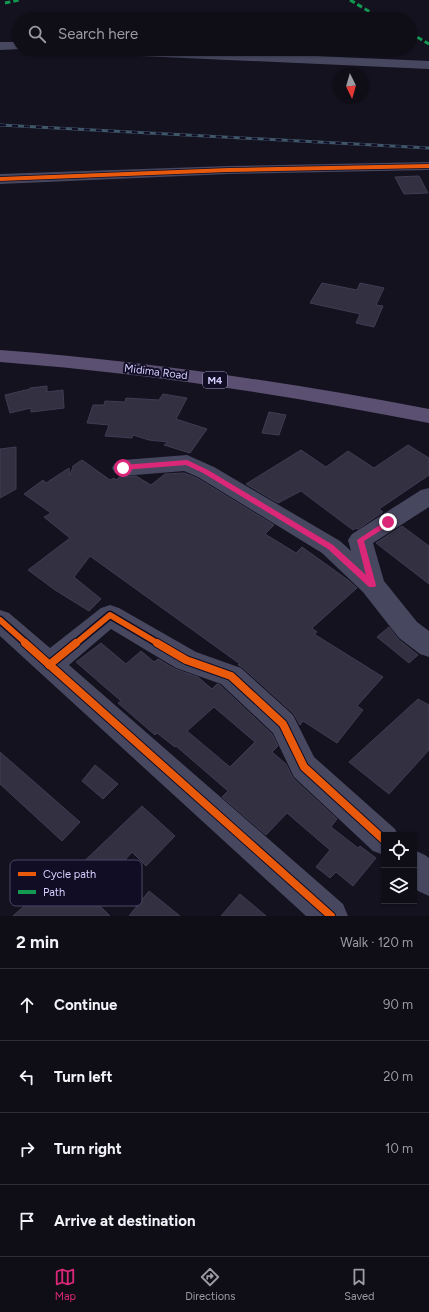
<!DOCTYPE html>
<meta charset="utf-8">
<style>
:root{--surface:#0f0e17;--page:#181720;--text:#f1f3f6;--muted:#9b9ca1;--line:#2f2e36;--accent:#db2777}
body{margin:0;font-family:Figtree,sans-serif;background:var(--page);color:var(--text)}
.controls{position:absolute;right:12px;bottom:12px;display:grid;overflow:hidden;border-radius:0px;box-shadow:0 1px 3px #0004}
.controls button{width:36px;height:36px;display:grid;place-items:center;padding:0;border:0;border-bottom:1px solid var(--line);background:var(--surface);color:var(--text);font:20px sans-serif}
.compass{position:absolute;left:333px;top:68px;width:36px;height:36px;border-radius:50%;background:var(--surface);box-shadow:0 1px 3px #0004;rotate:175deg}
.stop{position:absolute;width:12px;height:12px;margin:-9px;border:3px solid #db2777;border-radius:50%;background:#fff}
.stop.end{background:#db2777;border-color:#fff;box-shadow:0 1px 4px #0008}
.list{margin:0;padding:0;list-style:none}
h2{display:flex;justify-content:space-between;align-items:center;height:52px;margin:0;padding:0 16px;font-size:17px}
h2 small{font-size:13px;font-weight:400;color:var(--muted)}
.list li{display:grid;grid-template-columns:26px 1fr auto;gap:12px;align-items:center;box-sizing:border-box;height:72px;padding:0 16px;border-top:1px solid var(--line)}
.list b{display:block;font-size:15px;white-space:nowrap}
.list em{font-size:13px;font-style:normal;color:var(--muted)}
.icon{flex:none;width:22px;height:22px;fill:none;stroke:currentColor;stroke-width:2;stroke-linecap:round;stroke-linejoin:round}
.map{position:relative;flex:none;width:429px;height:916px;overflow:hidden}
.search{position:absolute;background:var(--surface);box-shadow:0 1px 3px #0004;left:12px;right:12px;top:12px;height:44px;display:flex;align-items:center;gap:10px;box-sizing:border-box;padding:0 14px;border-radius:22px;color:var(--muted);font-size:15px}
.sheet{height:340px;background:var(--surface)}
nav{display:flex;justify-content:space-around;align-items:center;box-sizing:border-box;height:56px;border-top:1px solid var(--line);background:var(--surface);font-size:11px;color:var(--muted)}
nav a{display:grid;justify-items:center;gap:2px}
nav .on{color:var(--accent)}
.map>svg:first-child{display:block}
.building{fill:#323041;stroke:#403c53;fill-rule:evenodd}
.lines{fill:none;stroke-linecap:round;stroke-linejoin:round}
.street{fill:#474760;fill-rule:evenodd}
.primary{fill:#5b5071;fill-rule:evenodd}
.rail-casing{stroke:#405769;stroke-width:3}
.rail{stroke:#110d24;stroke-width:2;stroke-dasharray:6;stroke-linecap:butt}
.quiet{stroke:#139951;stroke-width:3;stroke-dasharray:5.5 3;stroke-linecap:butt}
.cycleway-far2-casing{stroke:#110d24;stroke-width:5.5}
.cycleway-far1-casing{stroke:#110d24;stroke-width:9}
.cycleway-casing{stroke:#110d24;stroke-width:10}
.cycleway-far2{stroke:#e8590c;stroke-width:4}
.cycleway-far1{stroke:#e8590c;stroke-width:6}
.cycleway{stroke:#e8590c;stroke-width:8}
.route{fill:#db2777}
.labels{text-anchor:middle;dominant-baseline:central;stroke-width:4;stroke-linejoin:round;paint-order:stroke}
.shield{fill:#110d24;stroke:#9a96bd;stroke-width:1}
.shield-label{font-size:10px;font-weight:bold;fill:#d5d0ff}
.street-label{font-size:11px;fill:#d5d0ff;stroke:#110d24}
.key{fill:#110d24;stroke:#4c4866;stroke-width:1}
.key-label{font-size:11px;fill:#d5d0ff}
</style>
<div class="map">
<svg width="429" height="916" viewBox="0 0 429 916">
<rect width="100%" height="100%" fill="#14121f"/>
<g class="building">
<path d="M 419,176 L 428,193 L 404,194 L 395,177 Z"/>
<path d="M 322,283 L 357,290 L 360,283 L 384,288 L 376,305 L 383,306 L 374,327 L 356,323 L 360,314 L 310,303 Z"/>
<path d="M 47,386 L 47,392 L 63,390 L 64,408 L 31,412 L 31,408 L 10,413 L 5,395 L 30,389 L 30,388 Z"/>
<path d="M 163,394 L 187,398 L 176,419 L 207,429 L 190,453 L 164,445 L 168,442 L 149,440 L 133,435 L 132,438 L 105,436 L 109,425 L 87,423 L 93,405 L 104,405 L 105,401 L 125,402 L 126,398 L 159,400 Z"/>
<path d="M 269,412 L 286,415 L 279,435 L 262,433 Z"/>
<path d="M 408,445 L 429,458 L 429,475 L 379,509 L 383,512 L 358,529 L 356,528 L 353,530 L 301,491 L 278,503 L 246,484 L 301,450 L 326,467 L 348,451 L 374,468 Z"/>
<path d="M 16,447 L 16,489 L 0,498 L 0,449 Z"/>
<path d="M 82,460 L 110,480 L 114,478 L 116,480 L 120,477 L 136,476 L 151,485 L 165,474 L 184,473 L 197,478 L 274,525 L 265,534 L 296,553 L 302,547 L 348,580 L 357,588 L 312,628 L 317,632 L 314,634 L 383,677 L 357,706 L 363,710 L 337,743 L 303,721 L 300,725 L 294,714 L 242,667 L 238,665 L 240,664 L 90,556 L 74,577 L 101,599 L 89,611 L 55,590 L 28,570 L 70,538 L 44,517 L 51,513 L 24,494 L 43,480 L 46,483 L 69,468 L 70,476 L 73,466 Z"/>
<path d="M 402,526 L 429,546 L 429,584 L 376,543 Z"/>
<path d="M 389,627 L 398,639 L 418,655 L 409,663 L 377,637 Z"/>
<path d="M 101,643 L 126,664 L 141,651 L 154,662 L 158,659 L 175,669 L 198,677 L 212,689 L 217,684 L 220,685 L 272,734 L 278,746 L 272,752 L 286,764 L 293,778 L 337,819 L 331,827 L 358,848 L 360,846 L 376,858 L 353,886 L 336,872 L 330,878 L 316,867 L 330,850 L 287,813 L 266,835 L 222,797 L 228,791 L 176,746 L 175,747 L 157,733 L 155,735 L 118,703 L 121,701 L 76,662 ZM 214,707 L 255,742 L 230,767 L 187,731 Z"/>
<path d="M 418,699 L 429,705 L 429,750 L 389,794 L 349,762 Z"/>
<path d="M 0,752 L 80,822 L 62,841 L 0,784 Z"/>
<path d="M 95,765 L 118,784 L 103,799 L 82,781 Z"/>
<path d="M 142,806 L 175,836 L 146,866 L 132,852 L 92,898 L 110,916 L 13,916 L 45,887 L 51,893 Z"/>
<path d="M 149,891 L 180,916 L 129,916 Z"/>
<path d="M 240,894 L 266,916 L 221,916 Z"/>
</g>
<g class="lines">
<g class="street">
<path d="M 0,42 L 19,42 L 19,49 L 21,49 L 0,50 Z"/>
<path d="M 68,49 L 155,49 L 429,61 L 429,69 L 74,53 L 70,52 Z"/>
<path d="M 429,162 L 429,170 L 228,174 L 0,184 L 0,174 L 228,166 Z"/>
<path d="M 187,455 L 214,467 L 340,541 L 351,551 L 348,540 L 352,534 L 421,490 L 429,488 L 429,507 L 373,543 L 384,581 L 417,622 L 429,631 L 429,657 L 420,654 L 399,638 L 363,592 L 322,553 L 198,477 L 184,471 L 123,476 L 115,473 L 112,468 L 115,463 L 123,460 Z"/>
<path d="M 110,605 L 119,608 L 196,652 L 241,668 L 293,715 L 314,757 L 395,829 L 398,835 L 384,835 L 384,855 L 373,851 L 294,777 L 273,733 L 221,684 L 176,668 L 111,629 L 69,665 L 343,904 L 348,916 L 306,916 L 0,636 L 0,610 L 9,613 L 50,648 L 101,608 Z"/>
<path d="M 414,850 L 425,855 L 429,858 L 429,896 L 418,891 L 414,888 Z"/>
</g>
<path class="primary" d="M 0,350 C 144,361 287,382 429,409 L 429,423 C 287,395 145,373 0,362 Z"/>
<g class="rail-casing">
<path id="rail" d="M 0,125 L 429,148"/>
</g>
<use href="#rail" class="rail"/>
<g class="quiet">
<path d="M 350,0 L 382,19"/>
<path d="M 5,3 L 19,0"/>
<path d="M 410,33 L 429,44"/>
</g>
<g class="cycleway-far2-casing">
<path id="cycleway-far2" d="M 0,179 L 228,170 L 429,166"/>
</g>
<g class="cycleway-far1-casing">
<g id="cycleway-far1">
<path d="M 0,620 L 27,644"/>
<path d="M 75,644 L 110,615 L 159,644"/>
</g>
</g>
<g class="cycleway-casing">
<g id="cycleway">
<path d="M 25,643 L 331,916"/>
<path d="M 157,643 L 186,660 L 231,676 L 283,724 L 304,767 L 384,840"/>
<path d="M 49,665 L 76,643"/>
</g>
</g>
<use href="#cycleway-far2" class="cycleway-far2"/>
<use href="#cycleway-far1" class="cycleway-far1"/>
<use href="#cycleway" class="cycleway"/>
</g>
<path class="route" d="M 187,460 L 208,470 L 333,545 L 366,575 L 357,540 L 386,521 L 391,521 L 391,524 L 364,541 L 376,585 L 375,587 L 369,587 L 328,549 L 203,473 L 186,465 L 123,470 L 120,468 L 123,465 Z"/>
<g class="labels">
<rect class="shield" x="203" y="372" width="24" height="16" rx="3"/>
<g class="shield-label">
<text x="215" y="380">M4</text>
</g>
<g class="street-label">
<text transform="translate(156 372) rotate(7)">Midima Road</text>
</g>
</g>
<rect x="10" y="860" width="132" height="46" rx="6" class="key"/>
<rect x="18" y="872" width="18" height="4" fill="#e8590c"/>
<rect x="18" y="890" width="18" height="4" fill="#139951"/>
<g class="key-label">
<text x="43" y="878">Cycle path</text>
<text x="43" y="896">Path</text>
</g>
</svg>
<div class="controls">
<button><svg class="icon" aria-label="locate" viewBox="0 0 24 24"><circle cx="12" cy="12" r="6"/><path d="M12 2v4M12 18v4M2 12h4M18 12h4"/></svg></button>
<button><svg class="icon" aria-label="layers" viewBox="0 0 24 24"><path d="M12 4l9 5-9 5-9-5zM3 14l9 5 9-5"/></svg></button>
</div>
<svg class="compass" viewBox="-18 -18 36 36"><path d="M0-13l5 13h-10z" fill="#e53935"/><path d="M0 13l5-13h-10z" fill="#9b9ca1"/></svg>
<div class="stop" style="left:123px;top:468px"></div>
<div class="stop end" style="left:388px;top:522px"></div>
<div class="search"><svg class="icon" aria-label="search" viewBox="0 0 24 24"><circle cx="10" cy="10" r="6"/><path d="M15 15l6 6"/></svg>Search here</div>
</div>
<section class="sheet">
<h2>2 min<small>Walk · 120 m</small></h2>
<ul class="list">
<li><svg class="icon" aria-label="ahead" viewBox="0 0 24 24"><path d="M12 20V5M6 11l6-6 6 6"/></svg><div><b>Continue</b></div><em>90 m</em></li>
<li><svg class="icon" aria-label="left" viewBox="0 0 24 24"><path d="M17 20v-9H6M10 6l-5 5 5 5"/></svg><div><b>Turn left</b></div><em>20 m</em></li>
<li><svg class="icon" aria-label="right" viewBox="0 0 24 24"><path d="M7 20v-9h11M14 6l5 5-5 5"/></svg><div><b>Turn right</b></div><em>10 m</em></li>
<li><svg class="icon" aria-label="arrive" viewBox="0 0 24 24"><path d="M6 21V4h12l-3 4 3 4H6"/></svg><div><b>Arrive at destination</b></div></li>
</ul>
</section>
<nav>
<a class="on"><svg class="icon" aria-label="map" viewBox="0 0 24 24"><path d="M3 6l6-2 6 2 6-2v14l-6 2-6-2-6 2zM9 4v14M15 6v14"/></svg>Map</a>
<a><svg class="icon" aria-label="directions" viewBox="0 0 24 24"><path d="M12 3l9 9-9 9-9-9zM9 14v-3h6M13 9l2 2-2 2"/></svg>Directions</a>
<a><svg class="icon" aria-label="saved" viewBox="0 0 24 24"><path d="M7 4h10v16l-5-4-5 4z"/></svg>Saved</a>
</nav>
